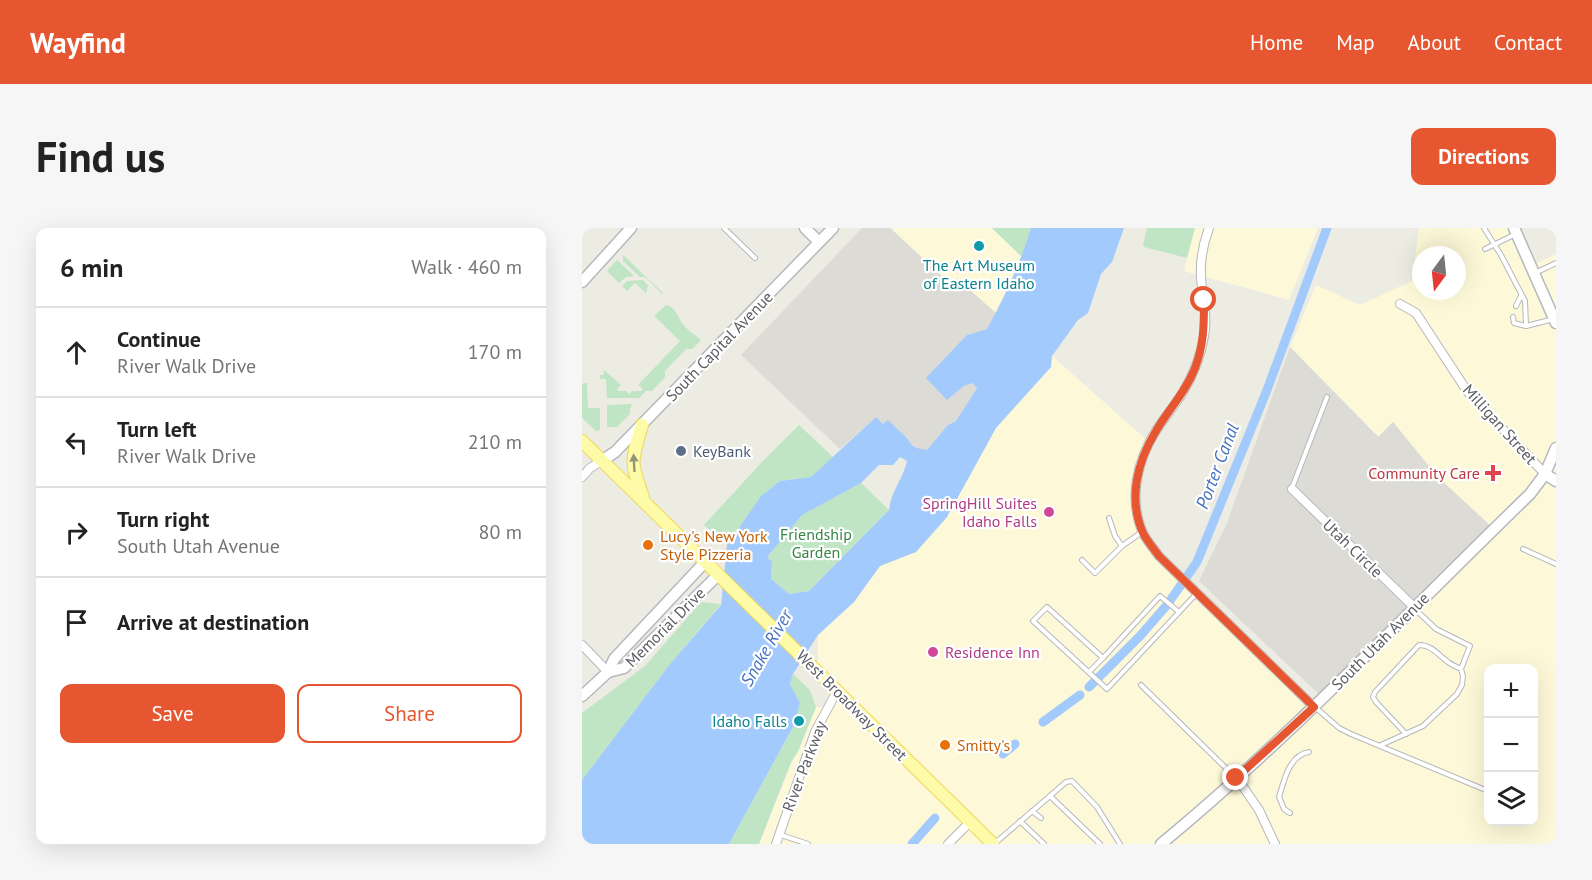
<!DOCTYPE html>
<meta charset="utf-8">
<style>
:root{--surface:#fff;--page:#f6f6f6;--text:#222;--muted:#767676;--line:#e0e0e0;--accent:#e65630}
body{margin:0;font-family:"PT Sans",sans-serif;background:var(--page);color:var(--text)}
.controls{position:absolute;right:18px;bottom:18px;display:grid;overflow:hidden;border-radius:12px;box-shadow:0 6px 24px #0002}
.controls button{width:54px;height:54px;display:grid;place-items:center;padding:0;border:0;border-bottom:2px solid var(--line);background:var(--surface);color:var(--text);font:30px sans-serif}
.compass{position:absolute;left:830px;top:18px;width:54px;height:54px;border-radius:50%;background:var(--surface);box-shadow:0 6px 24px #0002;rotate:195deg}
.stop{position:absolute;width:18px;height:18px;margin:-14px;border:4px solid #e65630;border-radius:50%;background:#fff}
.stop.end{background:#e65630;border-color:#fff;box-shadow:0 2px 6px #0008}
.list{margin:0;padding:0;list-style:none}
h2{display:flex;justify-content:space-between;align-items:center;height:78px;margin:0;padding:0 24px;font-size:26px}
h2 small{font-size:20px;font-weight:400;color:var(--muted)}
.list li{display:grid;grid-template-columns:39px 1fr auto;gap:18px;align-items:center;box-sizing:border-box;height:90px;padding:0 24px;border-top:2px solid var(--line)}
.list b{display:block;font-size:22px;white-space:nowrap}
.list p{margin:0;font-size:20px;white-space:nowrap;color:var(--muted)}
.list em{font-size:20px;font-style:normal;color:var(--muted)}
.actions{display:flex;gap:12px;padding:18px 24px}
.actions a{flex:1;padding:14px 0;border:2px solid var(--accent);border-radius:12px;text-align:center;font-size:21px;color:var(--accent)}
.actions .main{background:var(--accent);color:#fff}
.icon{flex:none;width:33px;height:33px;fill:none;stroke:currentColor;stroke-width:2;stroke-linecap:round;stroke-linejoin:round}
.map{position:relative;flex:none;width:974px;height:616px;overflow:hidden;border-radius:12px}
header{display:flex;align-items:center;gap:36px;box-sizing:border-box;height:84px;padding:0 30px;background:var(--accent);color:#fff}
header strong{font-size:28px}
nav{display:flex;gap:33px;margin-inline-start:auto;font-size:21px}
.intro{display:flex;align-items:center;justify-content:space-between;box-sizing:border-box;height:144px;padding:0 36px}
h1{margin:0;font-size:42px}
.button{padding:15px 27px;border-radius:12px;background:var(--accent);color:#fff;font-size:21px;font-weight:700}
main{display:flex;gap:36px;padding:0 36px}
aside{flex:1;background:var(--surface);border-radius:12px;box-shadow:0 6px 24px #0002}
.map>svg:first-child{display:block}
.commercial{fill:#fdf9d8;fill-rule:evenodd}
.industrial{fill:#dcdbd5}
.green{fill:#bfe5c4}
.water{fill:#a3cafd;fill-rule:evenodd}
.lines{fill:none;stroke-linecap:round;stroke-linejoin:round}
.canal{stroke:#a3cafd;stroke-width:9}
.lane-casing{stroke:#b5b7bd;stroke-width:6}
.street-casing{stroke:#b5b7bd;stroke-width:10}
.secondary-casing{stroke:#b6b8bf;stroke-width:13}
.primary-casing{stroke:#eed85a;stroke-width:14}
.lane{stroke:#fff;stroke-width:4}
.street{stroke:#fff;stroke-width:8}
.secondary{stroke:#fff;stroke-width:10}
.primary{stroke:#fdfaa8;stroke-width:12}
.oneway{fill:#94947b}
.route{stroke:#e65630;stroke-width:8}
.culture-dot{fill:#0f9aa8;stroke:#fff;stroke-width:2}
.service-dot{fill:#5c6f8a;stroke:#fff;stroke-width:2}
.health-dot{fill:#e0444e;stroke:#fff;stroke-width:2}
.hotel-dot{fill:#d1479c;stroke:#fff;stroke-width:2}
.food-dot{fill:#e8710a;stroke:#fff;stroke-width:2}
.labels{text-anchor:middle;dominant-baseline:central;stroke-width:4.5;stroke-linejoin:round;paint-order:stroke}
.culture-label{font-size:16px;fill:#0d838f;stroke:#fff}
.street-label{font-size:16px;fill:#5b5d63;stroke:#fff}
.service-label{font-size:16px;fill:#4e5e75;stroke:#fff;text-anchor:start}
.health-label{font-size:16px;fill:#be3a42;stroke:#fff;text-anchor:end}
.hotel-label{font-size:16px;fill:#b23c85;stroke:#fff;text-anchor:end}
.park-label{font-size:16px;fill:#378645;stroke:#fff}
.food-label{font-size:16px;fill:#c56008;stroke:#fff;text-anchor:start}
.water-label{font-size:18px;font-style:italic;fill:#4572c0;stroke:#fff}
</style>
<header>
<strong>Wayfind</strong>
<nav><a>Home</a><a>Map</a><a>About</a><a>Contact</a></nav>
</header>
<div class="intro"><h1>Find us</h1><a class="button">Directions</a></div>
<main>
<aside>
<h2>6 min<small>Walk · 460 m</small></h2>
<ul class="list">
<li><svg class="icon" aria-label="ahead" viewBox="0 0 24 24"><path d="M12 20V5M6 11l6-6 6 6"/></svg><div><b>Continue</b><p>River Walk Drive</p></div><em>170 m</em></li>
<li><svg class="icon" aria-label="left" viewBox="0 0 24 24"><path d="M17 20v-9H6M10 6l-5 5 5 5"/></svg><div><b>Turn left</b><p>River Walk Drive</p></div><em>210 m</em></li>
<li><svg class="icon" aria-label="right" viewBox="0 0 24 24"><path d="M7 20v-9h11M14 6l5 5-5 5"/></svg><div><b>Turn right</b><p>South Utah Avenue</p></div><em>80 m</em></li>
<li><svg class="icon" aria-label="arrive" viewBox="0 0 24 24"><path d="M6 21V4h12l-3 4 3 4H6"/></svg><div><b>Arrive at destination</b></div></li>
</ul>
<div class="actions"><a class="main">Save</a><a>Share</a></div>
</aside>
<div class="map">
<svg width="974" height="616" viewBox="0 0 974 616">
<rect width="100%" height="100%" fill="#edece3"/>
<g class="commercial">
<path d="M 309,0 L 410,0 L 440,29 L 424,66 L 414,85 L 375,51 L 364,53 Z"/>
<path d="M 613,0 L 736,0 L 707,72 L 602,43 Z"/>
<path d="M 837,0 L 931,0 L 949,38 L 974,26 L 974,616 L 177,616 L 210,534 L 217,523 L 234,479 L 245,479 L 255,463 L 236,444 L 236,407 L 272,374 L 298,338 L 334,324 L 365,289 L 414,200 L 469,139 L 470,128 L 568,215 L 554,252 L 556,292 L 577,328 L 732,479 L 855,248 L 811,194 L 797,209 L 708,119 L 734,57 L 778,77 L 830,53 ZM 839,27 L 875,27 L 875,63 L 839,63 ZM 906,440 L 951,440 L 951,594 L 906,594 Z"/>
</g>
<g class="industrial">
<path d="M 280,0 L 308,0 L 364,52 L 375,51 L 414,85 L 405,101 L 385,107 L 365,172 L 382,158 L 390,155 L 395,160 L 374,193 L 366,197 L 345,223 L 337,221 L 328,215 L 326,211 L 306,193 L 301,196 L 294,189 L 258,221 L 159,127 Z"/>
<path d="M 708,119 L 796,209 L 811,194 L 855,248 L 912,301 L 741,470 L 617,353 L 645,295 Z"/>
</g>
<g class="green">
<path d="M 410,0 L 449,0 L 440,29 Z"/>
<path d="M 565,0 L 613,0 L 605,30 L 562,19 L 561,17 Z"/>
<path d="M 41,27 L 81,65 L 80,66 L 63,49 L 58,49 L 41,33 Z"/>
<path d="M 35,32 L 52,48 L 44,49 L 37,55 L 25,43 Z"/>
<path d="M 61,52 L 66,57 L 64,65 L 53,55 L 45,63 L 40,58 L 45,53 Z"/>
<path d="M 84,77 C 94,80 95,87 100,95 C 104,101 113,107 119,112 L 110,121 L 104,121 L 83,143 L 83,149 L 70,163 L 64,163 L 57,170 L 25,170 L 24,151 L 18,151 L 18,147 L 22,147 L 21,141 L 39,157 L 35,161 L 36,163 L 44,163 L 47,166 L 50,163 L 59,163 L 61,161 L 56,157 L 98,113 L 72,88 Z"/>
<path d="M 2,155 L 5,155 L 6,180 L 18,180 L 18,202 L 14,203 L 0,190 L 0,156 Z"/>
<path d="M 25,177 L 49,176 L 50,177 L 48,180 L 48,186 L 35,199 L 25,199 Z"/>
<path d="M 217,197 L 251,229 L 229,249 L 198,253 L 179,268 L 145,317 L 122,297 L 179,235 Z"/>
<path d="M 279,255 L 307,282 L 227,363 L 207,366 L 189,351 L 190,332 L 187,332 L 186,328 L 220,287 Z"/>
<path d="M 119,374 L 139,376 L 88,436 L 0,552 L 0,485 L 63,438 Z"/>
<path d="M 211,446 L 228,462 L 234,479 L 216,523 L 209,534 L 177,616 L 147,616 L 212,497 L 218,475 L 208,456 Z"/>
</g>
<path class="water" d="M 449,0 L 542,0 L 530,34 L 519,46 L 506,85 L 496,92 L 470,128 L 469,139 L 414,200 L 365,289 L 334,324 L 298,338 L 272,374 L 236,407 L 211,446 L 208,456 L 218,475 L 212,497 L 147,616 L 0,616 L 0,552 L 88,436 L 139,377 L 145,317 L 179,268 L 198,253 L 229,249 L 294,189 L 301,196 L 306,192 L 326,211 C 329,219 337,221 345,222 L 366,197 L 374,193 L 395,160 L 390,155 L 382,158 L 365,172 L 344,150 L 385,107 L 405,101 C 423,68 438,36 449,0 ZM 318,229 L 325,233 C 321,251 309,263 307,282 L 227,363 L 207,366 L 189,351 L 190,332 L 187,332 L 186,328 L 220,287 L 279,255 L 297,237 L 311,237 Z"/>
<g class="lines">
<g class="canal">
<path d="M 507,459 L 558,408 L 585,377 L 615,334 L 685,162 L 745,0"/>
<path d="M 461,494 L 498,467"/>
<path d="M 421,526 L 433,516"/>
<path d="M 330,616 L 353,590"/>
</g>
<g class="lane-casing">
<g id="lane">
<path d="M 142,0 L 173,30"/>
<path d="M 902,0 L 919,27 L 943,73 L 944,98"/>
<path d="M 903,21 L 934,6"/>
<path d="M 953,45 L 974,35"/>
<path d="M 934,78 L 939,68"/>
<path d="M 931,89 L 932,95 L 944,98 L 972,91"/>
<path d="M 710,260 L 745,169"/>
<path d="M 527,290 L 533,308 L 540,318"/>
<path d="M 941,321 L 974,336"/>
<path d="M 500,332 L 513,345 L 540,318 L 560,304"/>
<path d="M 597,384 L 578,368 L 521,430 L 465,379 L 451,393 L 525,461 L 615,365"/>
<path d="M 507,444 L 521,430"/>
<path d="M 559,457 L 653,549"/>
<path d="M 733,479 L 757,500 L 769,506 L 906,563"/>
<path d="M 824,506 L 794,474 L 791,469 L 793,464 L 837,417 C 850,417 856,427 866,434 C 870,437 875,439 879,441"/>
<path d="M 799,517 L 841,498 L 875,466 L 880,457 L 881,448 L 879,441 L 888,418 L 854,401 L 834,382"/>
<path d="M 468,568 L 484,554 L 490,553 L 515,579 L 538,616"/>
<path d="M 450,583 L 459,590"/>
<path d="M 708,585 L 702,581 L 697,569 C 702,553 707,527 727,524"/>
<path d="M 438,593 L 462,616"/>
<path d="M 199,607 L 226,616"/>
<path d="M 412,616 L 468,568 L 518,616"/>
</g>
</g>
<g class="street-casing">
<g id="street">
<path d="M 627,0 C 621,16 618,32 619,49 C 620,69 626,89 622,108 C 619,128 611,147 601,164 C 593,177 583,189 575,201 C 555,232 546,271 561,305 C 565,313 572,321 577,328 L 732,479"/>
<path d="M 818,76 L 834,85 L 885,163 L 963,246"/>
<path d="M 0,249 L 8,240 L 21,232"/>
<path d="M 710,261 L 832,379"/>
<path d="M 0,417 L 26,444"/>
<path d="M 655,550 L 677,582 L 693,616"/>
<path d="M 194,616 L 233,504 L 255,463"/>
<path d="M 366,616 L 388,594"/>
</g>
</g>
<g class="secondary-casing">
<g id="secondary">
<path d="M 223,0 L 237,14"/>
<path d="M 932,0 L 974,95"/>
<path d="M 0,54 L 49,0"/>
<path d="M 21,232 L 33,224 L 251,0"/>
<path d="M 963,246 L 974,253"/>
<path d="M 26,444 L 42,440 L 136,347"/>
<path d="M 0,468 L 26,444 L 32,431 L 123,334"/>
<path d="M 579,616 C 710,508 826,384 948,266 L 963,246 L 974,220"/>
</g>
</g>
<g class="primary-casing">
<g id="primary">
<path d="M 60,197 C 49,234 48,233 61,269"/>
<path d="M 0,213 L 411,616"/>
</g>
</g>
<use href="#lane" class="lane"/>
<use href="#street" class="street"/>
<use href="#secondary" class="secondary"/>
<use href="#primary" class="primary"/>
</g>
<defs><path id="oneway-solid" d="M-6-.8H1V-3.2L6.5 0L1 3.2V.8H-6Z" transform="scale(1.5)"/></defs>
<use class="oneway" href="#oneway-solid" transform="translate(52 235) rotate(-93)"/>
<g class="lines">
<path class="route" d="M 622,72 C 622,96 622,117 613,140 C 604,164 586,182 574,203 C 555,234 546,271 561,305 C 565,313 572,321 577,328 L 732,479 L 654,550"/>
</g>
<g class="culture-dot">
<circle cx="397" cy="18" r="6"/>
<circle cx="217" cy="493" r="6"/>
</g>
<circle class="service-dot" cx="99" cy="223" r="6"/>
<path class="health-dot" d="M908 236h6v6h6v6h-6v6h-6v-6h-6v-6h6z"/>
<g class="hotel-dot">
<circle cx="467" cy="284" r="6"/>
<circle cx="351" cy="424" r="6"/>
</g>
<g class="food-dot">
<circle cx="66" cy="317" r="6"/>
<circle cx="363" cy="517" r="6"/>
</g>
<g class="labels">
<g class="culture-label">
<text x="397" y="37">The Art Museum<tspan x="397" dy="18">of Eastern Idaho</tspan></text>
<text x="205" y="493" text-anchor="end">Idaho Falls</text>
</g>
<g class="street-label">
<text transform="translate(137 118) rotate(-46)">South Capital Avenue</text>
<text transform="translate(918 196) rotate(48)">Milligan Street</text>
<text transform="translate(771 320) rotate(44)">Utah Circle</text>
<text transform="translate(83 399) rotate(-45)">Memorial Drive</text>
<text transform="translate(798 413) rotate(-45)">South Utah Avenue</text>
<text transform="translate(270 477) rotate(45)">West Broadway Street</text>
<text transform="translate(222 538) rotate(-69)">River Parkway</text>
</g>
<g class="service-label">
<text x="111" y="223">KeyBank</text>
</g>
<g class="health-label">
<text x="898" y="245">Community Care</text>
</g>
<g class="hotel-label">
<text x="455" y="275">SpringHill Suites<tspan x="455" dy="18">Idaho Falls</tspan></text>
<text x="363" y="424" text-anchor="start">Residence Inn</text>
</g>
<g class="park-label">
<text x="234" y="306">Friendship<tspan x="234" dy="18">Garden</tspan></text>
</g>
<g class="food-label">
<text x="78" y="308">Lucy's New York<tspan x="78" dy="18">Style Pizzeria</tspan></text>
<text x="375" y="517">Smitty's</text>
</g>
<g class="water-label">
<text transform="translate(635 238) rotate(-69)">Porter Canal</text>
<text transform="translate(184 420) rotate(-60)">Snake River</text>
</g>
</g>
</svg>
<div class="controls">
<button>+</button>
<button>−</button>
<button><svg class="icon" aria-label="layers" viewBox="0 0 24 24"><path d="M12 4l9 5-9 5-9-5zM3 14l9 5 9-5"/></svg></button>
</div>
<svg class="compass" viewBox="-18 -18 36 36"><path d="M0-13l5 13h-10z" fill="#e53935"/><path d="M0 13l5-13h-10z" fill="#767676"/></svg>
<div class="stop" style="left:622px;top:72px"></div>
<div class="stop end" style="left:654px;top:550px"></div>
</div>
</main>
